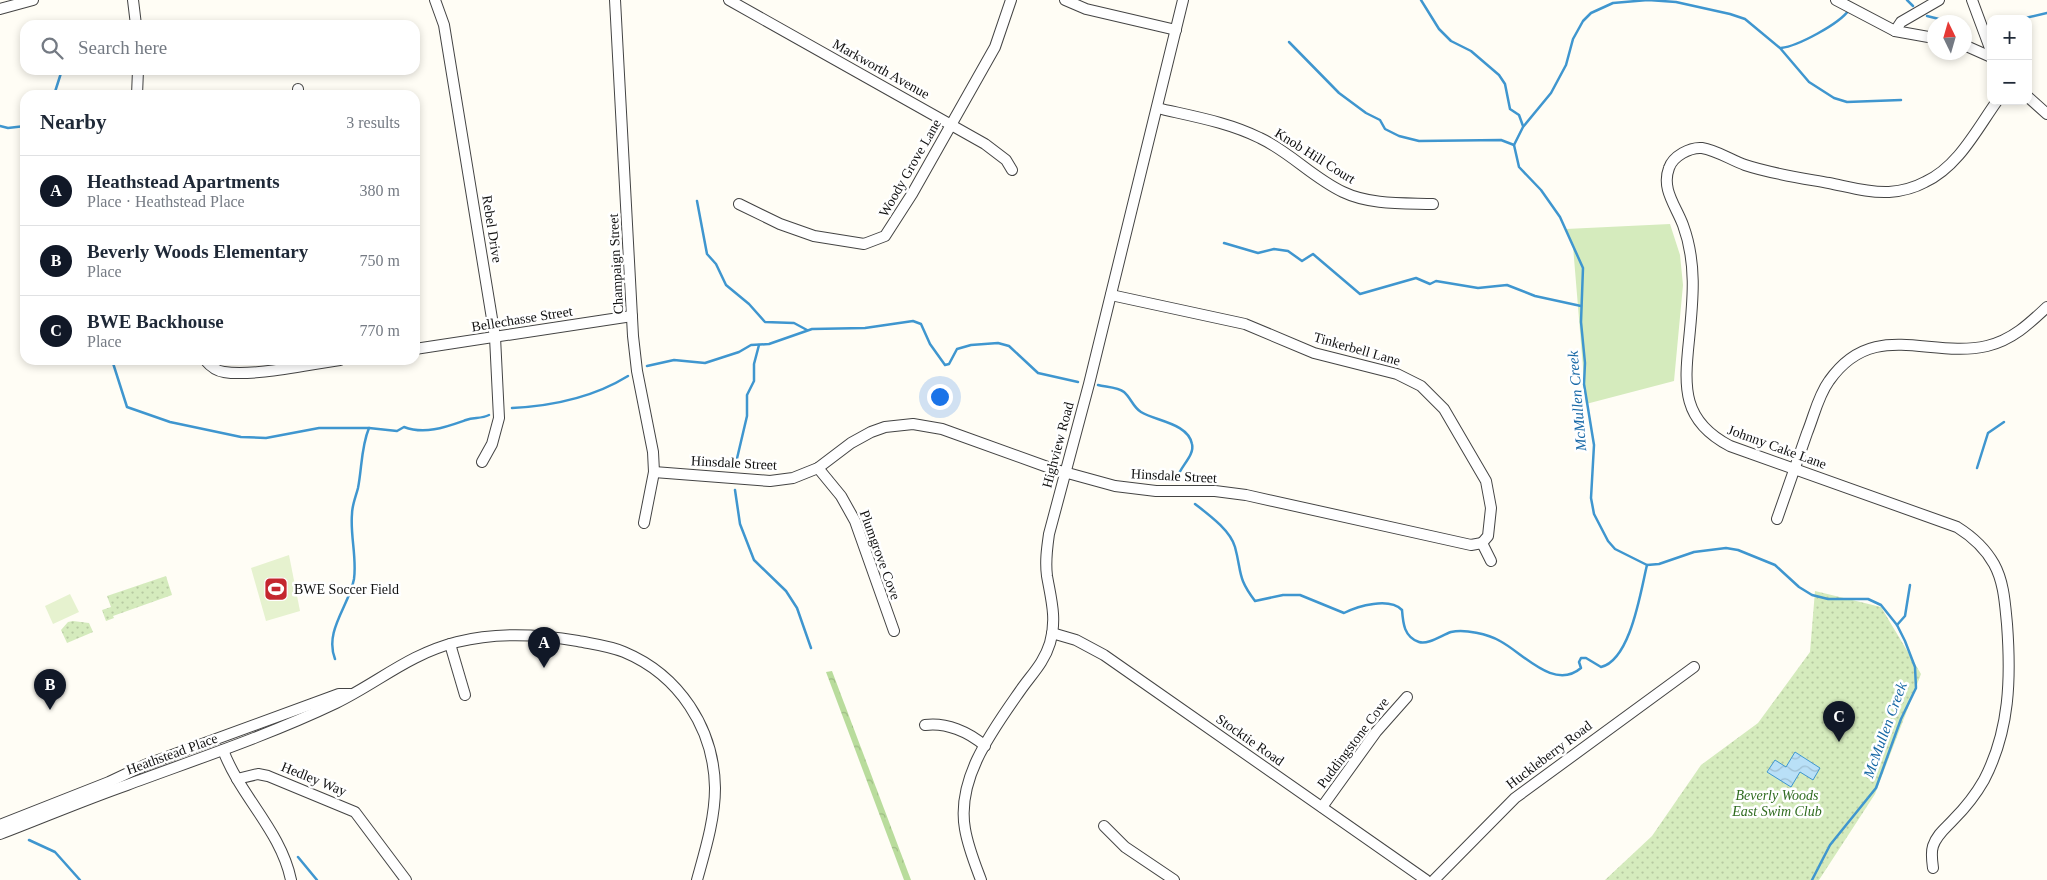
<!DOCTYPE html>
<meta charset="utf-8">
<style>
:root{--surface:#fff;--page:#f2f2f3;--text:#1f2937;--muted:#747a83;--line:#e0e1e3;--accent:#111827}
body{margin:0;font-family:Georgia,serif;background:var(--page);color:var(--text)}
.controls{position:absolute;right:15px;top:15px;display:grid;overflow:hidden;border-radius:10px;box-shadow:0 2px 8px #0003}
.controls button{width:45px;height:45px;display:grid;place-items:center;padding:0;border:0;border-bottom:1px solid var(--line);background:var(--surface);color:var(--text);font:25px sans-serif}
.compass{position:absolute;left:1927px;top:15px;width:45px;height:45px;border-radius:50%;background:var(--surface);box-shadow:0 2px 8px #0003;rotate:355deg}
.you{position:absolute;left:939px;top:396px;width:18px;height:18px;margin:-12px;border:4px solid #fff;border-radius:50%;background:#1a73e8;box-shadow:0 0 0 8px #1a73e833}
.badge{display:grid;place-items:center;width:32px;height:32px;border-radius:50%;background:var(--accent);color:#fff;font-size:16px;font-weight:700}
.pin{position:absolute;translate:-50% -41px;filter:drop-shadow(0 1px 2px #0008)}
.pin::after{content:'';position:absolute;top:26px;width:18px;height:15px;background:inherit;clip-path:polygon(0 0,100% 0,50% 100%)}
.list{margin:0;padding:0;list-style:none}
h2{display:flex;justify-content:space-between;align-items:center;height:65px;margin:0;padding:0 20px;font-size:21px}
h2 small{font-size:16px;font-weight:400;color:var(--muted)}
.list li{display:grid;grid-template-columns:32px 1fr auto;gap:15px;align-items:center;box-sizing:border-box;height:70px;padding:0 20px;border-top:1px solid var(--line)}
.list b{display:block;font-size:19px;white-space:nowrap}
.list p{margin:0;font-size:16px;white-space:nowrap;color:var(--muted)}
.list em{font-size:16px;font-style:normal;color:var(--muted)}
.icon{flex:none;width:28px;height:28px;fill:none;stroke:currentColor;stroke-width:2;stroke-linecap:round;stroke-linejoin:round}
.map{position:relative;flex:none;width:2047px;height:880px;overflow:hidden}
.search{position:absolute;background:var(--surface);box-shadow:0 2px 8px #0003;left:20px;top:20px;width:400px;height:55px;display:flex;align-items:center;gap:12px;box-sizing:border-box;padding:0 18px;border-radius:15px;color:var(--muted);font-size:19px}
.panel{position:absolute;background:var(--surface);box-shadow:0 2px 8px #0003;left:20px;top:90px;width:400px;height:275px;border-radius:15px}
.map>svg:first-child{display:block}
.grass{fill:#d5ebbd}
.forest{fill:url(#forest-crowns)}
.park{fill:url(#park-dots)}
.pitch{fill:#e6f2cf}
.water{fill:url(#water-waves);stroke:#3f96cf}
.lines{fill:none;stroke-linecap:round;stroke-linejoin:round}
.stream{stroke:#3f96cf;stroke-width:2.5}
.minor-casing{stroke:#444;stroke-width:12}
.minor{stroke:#fff;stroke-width:10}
.labels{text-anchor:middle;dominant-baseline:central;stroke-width:5;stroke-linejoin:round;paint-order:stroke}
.street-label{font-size:14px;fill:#111;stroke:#fff}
.poi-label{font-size:14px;fill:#111;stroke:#fff;text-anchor:start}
.park-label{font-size:14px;font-style:italic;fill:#2f6b1f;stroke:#fff}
.water-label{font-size:15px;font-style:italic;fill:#1768a6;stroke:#fff}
</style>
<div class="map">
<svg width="2047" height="880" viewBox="0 0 2047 880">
<defs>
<pattern id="forest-crowns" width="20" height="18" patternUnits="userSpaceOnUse" patternTransform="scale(1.25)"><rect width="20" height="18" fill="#b9dc9c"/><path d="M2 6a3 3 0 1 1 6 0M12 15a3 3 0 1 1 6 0" fill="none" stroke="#9ebc85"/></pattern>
<pattern id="park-dots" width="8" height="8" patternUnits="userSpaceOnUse" patternTransform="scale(1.25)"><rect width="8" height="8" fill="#d5ebbd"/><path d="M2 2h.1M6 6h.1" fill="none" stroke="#b6c8a1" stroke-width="1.8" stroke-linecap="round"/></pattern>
<pattern id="water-waves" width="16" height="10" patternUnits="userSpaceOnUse" patternTransform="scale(1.25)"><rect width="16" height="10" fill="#b9e0f7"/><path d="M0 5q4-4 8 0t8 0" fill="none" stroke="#9ebfd3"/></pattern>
</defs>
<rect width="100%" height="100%" fill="#fffdf5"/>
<path class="grass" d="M 1670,224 L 1680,255 L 1683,285 L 1674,381 L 1586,404 L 1573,246 L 1566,229 Z"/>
<path class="forest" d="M 832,671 L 911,880 L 904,880 L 826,672 Z"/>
<g class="park">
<path d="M 166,576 L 172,595 L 113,616 L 114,618 L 106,621 L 102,610 L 111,607 L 107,596 Z"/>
<path d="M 1815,591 L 1881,607 L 1921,674 L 1875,794 L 1819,880 L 1605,880 L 1652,836 L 1701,765 L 1758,723 L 1810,652 Z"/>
<path d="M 73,621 L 89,623 L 93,632 L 67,643 L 61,630 L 68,622 Z"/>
</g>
<g class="pitch">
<path d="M 289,555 L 300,611 L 266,621 L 251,568 Z"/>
<path d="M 70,594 L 79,612 L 53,624 L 45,606 Z"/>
</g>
<path class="water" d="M 1795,752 L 1820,768 L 1813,780 L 1800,772 L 1791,787 L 1767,772 L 1775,760 L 1786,767 Z"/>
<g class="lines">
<g class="stream">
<path d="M 1421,0 L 1439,29 L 1451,41 L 1471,51 L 1499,75 L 1505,84 L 1510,109 L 1519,115 L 1523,126"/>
<path d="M 1907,0 L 1913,6"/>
<path d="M 1927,16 L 1951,22"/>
<path d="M 2021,19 L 2047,13"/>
<path d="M 1964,24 L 1966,25"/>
<path d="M 1988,26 L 1991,26"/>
<path d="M 1289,42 L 1339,93 L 1366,113 L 1380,120 L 1385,129 L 1399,136 L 1419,141 L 1501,140 L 1514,145"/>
<path d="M 1781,48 C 1798,46 1839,24 1849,10"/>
<path d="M 54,95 L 61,73"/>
<path d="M 0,126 L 8,128 L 25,126"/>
<path d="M 697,201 L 707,254 L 716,264 L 726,285 L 749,304 L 765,322 L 794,323 L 807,330"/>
<path d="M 1224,243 L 1258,253 L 1274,249 L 1288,251 L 1302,261 L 1313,254 L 1360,294 L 1416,278 L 1430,284 L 1436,281 L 1478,288 L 1507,285 L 1535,296 L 1581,306"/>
<path d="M 112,360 L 127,407 L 170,422 L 241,437 L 266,438 L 319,428 L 369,428 L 397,431 L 404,427 C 425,435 446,427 466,420 C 474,417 481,419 489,415"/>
<path d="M 647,366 L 674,360 L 705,363 L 739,352 L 751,345 L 769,344 L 812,329 L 865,328 L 913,321 L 921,324 L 930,344 L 945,365 L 949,364 L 957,349 L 971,345 L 998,343 L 1009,346 L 1038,373 L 1078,382"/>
<path d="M 1098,385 C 1106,387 1118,387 1124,392 C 1131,398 1133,407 1141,412 C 1155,421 1188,423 1192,444 C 1195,455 1180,467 1177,478"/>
<path d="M 512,408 C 552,406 594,397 628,376"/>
<path d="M 735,467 L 747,416 L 747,395 L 754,381 L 754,364 L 759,345"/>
<path d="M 1977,468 L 1988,433 L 2004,422"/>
<path d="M 735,490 L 740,524 L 754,560 L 786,591 L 797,608 L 811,648"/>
<path d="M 1195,504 C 1209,515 1230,530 1235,547 C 1242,573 1237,577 1255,601 L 1283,595 L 1300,595 L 1344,613 C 1358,606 1389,597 1402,610 C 1403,623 1404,637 1419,642 C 1428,645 1442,635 1451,632 C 1465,629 1488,634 1500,641 C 1523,653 1554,691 1581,668 L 1579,662 L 1581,658 L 1586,658 L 1601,667 C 1631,660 1641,589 1647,565"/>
<path d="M 1897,625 L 1905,616 L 1910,585"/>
<path d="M 335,659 C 324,631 349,606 354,579 C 357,558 350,535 352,514 C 352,505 356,496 358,488 C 362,468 361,447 369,428"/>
<path d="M 29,840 L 55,852 L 80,880"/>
<path d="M 298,857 L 317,880"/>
<path d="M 1812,880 L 1830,845 L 1876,788 L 1901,719 L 1916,688 L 1915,667 L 1905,641 L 1897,625 L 1881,605 L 1868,599 L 1828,599 L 1812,595 L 1799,587 L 1775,565 L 1738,550 L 1726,548 L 1694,552 L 1659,564 L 1647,565 L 1615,549 L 1608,541 L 1594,514 L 1591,498 L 1594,445 L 1584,384 L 1585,363 L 1581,322 L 1583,268 L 1560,217 L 1541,190 L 1519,167 L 1514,145 L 1523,127 L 1551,93 L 1566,65 L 1573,39 L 1583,21 L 1591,13 L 1613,3 L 1648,0 L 1676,2 L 1730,14 L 1745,19 L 1780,48 L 1809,82 L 1834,98 L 1847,102 L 1901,100"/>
</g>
<g class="minor-casing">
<g id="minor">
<path d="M 133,0 L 136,25"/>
<path d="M 435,0 L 444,25 L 495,337 L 499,418 L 492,444 L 482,462"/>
<path d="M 615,0 L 633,336 L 637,371 L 653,452 L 654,472 L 644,523"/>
<path d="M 729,0 L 985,144 L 1006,160 L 1012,170"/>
<path d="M 1065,0 L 1086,9 L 1176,30"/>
<path d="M 1836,0 L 1895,31 L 1934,38"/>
<path d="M 1972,0 L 1991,51"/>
<path d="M 0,9 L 33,0"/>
<path d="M 1895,31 L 1901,22 L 1939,0"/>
<path d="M 1964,45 L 1991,57"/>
<path d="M 137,95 L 138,70"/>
<path d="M 298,95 L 298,89"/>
<path d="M 2028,97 L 2047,114"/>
<path d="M 1157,108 C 1191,116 1228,122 1260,138 C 1290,152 1313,178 1343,192 C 1370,205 1404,203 1433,204"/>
<path d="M 739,204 L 780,224 L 814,236 L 864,244 L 885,236 L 912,194 L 995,47 L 1011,0"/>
<path d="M 1111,295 L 1245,324 L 1314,353 L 1397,374 L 1421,386 L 1444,409 L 1486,481 L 1491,508 L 1488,536 L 1482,543"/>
<path d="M 415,349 L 632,316"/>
<path d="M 205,360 C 210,366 216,371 224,372 C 253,377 309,364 340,360"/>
<path d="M 818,468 L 841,496 L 855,521 L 894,631"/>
<path d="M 654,472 L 770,481 L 793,478 L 818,468 L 851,443 L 871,432 L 885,427 L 913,424 L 942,429 L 1053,469 L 1115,486 L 1156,491 L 1215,491 L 1246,495 L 1471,545 L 1482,543"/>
<path d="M 1777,519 C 1787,491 1797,462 1807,433 C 1814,416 1818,396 1829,381 C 1873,318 1929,359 1987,346 C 2012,340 2029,324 2047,307"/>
<path d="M 1482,543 L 1491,561"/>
<path d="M 1052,633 L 1076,640 L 1104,655 L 1426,880"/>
<path d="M 450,644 L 465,695"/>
<path d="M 925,725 C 946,722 969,732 985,746"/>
<path d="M 223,750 C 240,796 281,831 291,880"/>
<path d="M 237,779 L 258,774 L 268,776 L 355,812 L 406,880"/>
<path d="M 1322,807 L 1376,732 L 1407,697"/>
<path d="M 0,825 L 109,782 L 145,765 L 339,694 L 350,694"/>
<path d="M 1104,826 L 1125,847 L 1174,880"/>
<path d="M 0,834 C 42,818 84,800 127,785 C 197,759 269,735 336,703 C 379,682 409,654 457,642 C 497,632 538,634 578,641 C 593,644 610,646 624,652 C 679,675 714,728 715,788 C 715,819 705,851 697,880"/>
<path d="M 1933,868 C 1932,861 1931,852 1933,846 C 1937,834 1946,828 1954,819 C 1966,807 1976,794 1984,780 C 2010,730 2011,678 2007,624 C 2005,604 2004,582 1994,564 C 1985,548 1973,537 1957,527 L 1730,446 C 1682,421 1684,388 1689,340 C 1693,300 1697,263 1683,225 C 1676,206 1661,189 1669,168 C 1673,156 1690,147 1702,148 C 1716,150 1731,160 1745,165 C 1772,174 1801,178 1829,183 C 1849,187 1869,193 1889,192 C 1902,191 1914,188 1925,182 C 1958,167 1977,129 1997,101"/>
<path d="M 981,880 C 975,864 968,847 965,829 C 956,779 992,731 1020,691 C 1031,675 1044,663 1050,643 C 1057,619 1051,599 1047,576 C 1045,561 1047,548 1049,534 L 1089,384 L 1183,0"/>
<path d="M 1434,880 L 1515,798 L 1694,667"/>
</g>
</g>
<use href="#minor" class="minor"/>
</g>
<defs>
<g id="stadium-square" transform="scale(1.25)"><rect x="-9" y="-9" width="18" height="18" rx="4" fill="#c4262e" stroke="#fff"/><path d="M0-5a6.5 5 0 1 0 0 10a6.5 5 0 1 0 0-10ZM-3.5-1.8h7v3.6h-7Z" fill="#fff"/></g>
</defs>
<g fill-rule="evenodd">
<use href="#stadium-square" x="276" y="589"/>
</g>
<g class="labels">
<g class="street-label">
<text transform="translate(881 69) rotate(29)">Markworth Avenue</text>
<text transform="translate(1315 156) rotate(32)">Knob Hill Court</text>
<text transform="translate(910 168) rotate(-60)">Woody Grove Lane</text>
<text transform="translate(492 229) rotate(81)">Rebel Drive</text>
<text transform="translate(616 264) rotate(-93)">Champaign Street</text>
<text transform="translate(522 319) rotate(-9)">Bellechasse Street</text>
<text transform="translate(1357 349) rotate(16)">Tinkerbell Lane</text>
<text transform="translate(1058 445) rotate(-75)">Highview Road</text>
<text transform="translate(1777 447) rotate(20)">Johnny Cake Lane</text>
<text transform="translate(734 463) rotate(3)">Hinsdale Street</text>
<text transform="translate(1174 476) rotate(3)">Hinsdale Street</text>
<text transform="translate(880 555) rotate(70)">Plumgrove Cove</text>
<text transform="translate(1250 740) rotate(35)">Stocktie Road</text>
<text transform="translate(1353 743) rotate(-53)">Puddingstone Cove</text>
<text transform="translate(172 754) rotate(-20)">Heathstead Place</text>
<text transform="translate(1549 755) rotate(-37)">Huckleberry Road</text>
<text transform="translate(314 779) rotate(22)">Hedley Way</text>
</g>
<g class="poi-label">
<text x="294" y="589">BWE Soccer Field</text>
</g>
<g class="park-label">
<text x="1777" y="795">Beverly Woods<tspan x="1777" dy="16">East Swim Club</tspan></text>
</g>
<g class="water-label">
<text transform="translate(1577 401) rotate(-95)">McMullen Creek</text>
<text transform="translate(1885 730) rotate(-70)">McMullen Creek</text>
</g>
</g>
</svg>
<div class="controls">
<button>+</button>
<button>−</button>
</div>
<svg class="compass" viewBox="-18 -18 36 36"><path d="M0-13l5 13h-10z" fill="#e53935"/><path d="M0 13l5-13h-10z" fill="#747a83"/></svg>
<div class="you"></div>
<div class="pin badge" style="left:544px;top:668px">A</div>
<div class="pin badge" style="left:50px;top:710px">B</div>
<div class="pin badge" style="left:1839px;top:742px">C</div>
<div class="search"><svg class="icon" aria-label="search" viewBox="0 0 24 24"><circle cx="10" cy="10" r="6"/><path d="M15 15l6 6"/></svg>Search here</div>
<section class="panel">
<h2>Nearby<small>3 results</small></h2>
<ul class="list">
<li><span class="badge">A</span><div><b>Heathstead Apartments</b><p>Place · Heathstead Place</p></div><em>380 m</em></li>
<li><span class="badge">B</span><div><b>Beverly Woods Elementary</b><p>Place</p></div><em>750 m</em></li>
<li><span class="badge">C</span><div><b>BWE Backhouse</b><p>Place</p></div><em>770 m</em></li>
</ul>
</section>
</div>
